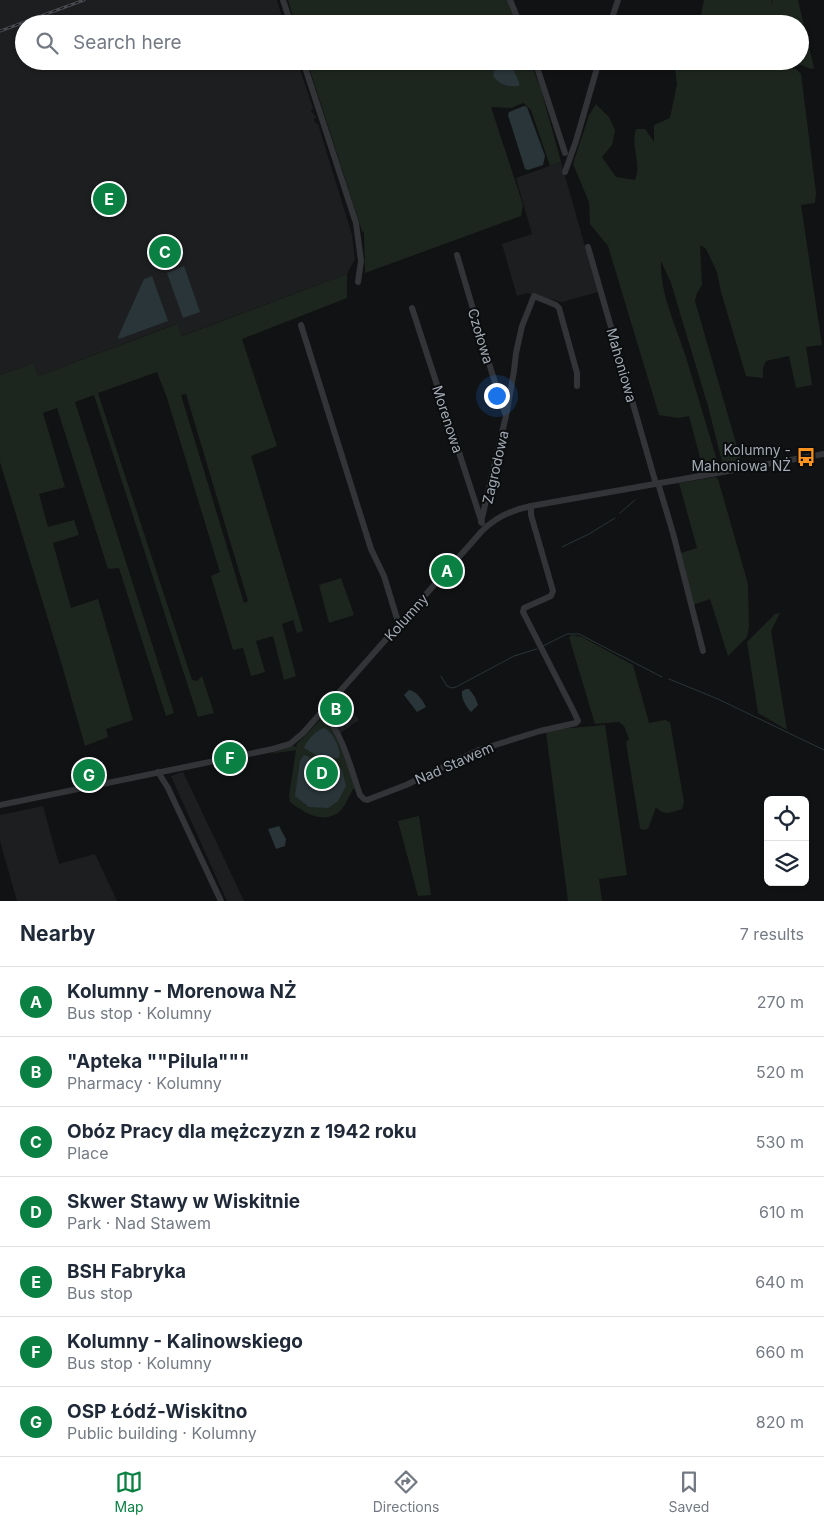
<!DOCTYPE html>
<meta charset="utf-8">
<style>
:root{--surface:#fff;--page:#f2f2f3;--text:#1f2937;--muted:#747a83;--line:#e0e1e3;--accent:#0b8043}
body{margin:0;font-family:Inter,sans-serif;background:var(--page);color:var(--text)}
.controls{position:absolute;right:15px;bottom:15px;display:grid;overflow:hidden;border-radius:8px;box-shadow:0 1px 4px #0004}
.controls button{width:45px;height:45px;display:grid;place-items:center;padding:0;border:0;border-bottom:1px solid var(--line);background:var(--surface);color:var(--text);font:25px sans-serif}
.you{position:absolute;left:496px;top:395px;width:18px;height:18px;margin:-12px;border:4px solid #fff;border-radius:50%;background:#1a73e8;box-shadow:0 0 0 8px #1a73e833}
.badge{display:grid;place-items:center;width:32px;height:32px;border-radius:50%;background:var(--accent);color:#fff;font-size:16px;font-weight:700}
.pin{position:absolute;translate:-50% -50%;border:2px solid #fff;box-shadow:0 1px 5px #0006}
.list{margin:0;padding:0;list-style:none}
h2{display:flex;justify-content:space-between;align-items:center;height:65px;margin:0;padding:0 20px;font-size:21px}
h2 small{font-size:16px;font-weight:400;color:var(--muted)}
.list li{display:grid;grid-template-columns:32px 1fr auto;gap:15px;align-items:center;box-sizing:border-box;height:70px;padding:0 20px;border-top:1px solid var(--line)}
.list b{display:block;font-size:19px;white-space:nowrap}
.list p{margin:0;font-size:16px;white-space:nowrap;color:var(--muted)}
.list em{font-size:16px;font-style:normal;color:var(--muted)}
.icon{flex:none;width:28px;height:28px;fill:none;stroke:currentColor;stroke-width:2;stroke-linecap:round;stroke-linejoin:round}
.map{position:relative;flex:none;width:824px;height:901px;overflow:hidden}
.search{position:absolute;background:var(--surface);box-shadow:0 1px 4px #0004;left:15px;right:15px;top:15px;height:55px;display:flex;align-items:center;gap:12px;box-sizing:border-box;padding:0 18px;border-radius:28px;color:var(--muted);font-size:19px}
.sheet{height:555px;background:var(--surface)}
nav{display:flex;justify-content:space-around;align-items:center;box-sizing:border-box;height:70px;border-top:1px solid var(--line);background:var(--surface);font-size:14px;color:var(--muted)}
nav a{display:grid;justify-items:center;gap:2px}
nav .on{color:var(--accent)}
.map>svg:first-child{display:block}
.built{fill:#1d1e20}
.green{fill:#1d261e;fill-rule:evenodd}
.water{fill:#293539}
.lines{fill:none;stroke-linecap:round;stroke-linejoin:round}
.stream{stroke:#293539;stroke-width:1}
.minor{stroke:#323438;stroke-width:6}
.rail-casing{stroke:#474a50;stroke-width:3}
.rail{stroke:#0c0d0e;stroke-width:1;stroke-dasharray:4;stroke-linecap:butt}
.labels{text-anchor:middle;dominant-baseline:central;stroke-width:4;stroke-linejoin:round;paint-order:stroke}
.street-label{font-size:14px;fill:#a2aab5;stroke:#0c0d0e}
.poi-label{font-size:14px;fill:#a2aab5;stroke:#0c0d0e;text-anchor:end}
</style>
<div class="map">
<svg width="824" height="901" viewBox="0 0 824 901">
<rect width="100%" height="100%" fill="#111213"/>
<g class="built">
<path d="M 0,0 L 277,0 L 284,24 L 24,24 L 24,61 L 297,61 L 313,108 L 311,111 L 316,117 L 314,119 L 315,123 L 318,124 L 352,235 L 355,259 L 347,274 L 181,336 L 176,324 L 38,376 L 33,363 L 0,375 Z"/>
<path d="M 561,162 L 598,292 L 562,302 L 527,293 L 517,296 L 502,244 L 532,234 L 516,178 Z"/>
<path d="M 341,696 L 359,720 L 339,734 L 328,711 Z"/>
<path d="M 183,772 L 213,835 L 244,901 L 227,901 L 171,776 Z"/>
<path d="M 43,806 L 59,864 L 95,854 L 117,901 L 17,901 L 0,841 L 0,815 Z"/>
</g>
<g class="green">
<path d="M 288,0 L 508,0 L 517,24 L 295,24 Z"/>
<path d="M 704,0 L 771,0 L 773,5 L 772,0 L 798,0 L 814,68 L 811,69 L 791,61 L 800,61 L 800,24 L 778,24 L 775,15 L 763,24 L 699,24 Z"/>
<path d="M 307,61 L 530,61 L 541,89 L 561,162 L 550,166 L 531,110 L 523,103 L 511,108 L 491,107 L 523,205 L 521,216 L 365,273 L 364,233 L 362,231 Z"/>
<path d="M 674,61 L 771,61 L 772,65 L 796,69 L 801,74 L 816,193 L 815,203 L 801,205 L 822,345 L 806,347 L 812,385 L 796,388 L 789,356 L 766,361 L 763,368 L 763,378 L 746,376 L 721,292 L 717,272 L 706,249 L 700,245 L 702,285 L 697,293 L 695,301 L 742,464 L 727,466 L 722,462 L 708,406 L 671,283 L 661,261 C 660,294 675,323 685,354 C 696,390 707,427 718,464 L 711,468 L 703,469 L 689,416 L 678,418 L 659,415 L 608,246 L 590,224 L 589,202 L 573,164 L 589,115 L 596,104 L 609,117 L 615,130 L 612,145 L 602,157 L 616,177 L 635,180 C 642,161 630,149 636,129 L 645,129 L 654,142 L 654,125 L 670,118 L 677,84 Z"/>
<path d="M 347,274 L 347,298 L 242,339 L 277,446 L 251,456 L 303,631 L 297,633 L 293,620 L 282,624 L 296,676 L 284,680 L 273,636 L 256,641 L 265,672 L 251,676 L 243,648 L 233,650 L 211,576 L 220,572 L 167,398 L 157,372 L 98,393 L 192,680 L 197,681 L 202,676 L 214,713 L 198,717 L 94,395 L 75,402 L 174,713 L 166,716 L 119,568 L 108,569 L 57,408 L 43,413 L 65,487 L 39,494 L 48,527 L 74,520 L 79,535 L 53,543 L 71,608 L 98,599 L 133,720 L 106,729 L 108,737 L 85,746 L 61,662 L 0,462 L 0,375 L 33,363 L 38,376 L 177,324 L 182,336 ZM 186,394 L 248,601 L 244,603 L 181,395 Z"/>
<path d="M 715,477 L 718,479 L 748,584 L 749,627 L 747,637 L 728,656 L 710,599 L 693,605 L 681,553 L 697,548 L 679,483 Z"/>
<path d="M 341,578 L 354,615 L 329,623 L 319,585 Z"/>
<path d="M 780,613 L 771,631 L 787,730 L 758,713 L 747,642 L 775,614 Z"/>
<path d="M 572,635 L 582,637 L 633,665 L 649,723 L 665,720 L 670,722 L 684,802 L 682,809 C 672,812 664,817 656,807 L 648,829 L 642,830 L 640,828 L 626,743 L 629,739 L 624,726 L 619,722 L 595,724 L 569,637 Z"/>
<path d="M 322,718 L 326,719 L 346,756 L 355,789 L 353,789 C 349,796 344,809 338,813 C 320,824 304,812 290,802 L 289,796 L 296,750 L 269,754 L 294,746 L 297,747 L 296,745 Z"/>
<path d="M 605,725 L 627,875 L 599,879 L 602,901 L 568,901 L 546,732 L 559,729 Z"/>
<path d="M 419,816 L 431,895 L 418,896 L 398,821 Z"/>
</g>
<g class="water">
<path d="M 508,65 L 511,65 L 519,82 L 519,86 C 507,87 500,85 493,76 L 494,71 Z"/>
<path d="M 524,106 L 527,107 L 545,156 L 543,165 L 528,170 L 525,169 L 508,115 L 509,112 Z"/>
<path d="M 184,266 L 200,312 L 183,318 L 167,273 Z"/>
<path d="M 152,276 L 168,321 L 119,339 L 118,337 L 144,279 Z"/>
<path d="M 466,689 L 469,689 L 475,697 L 478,705 L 471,712 C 466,707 461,698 462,691 Z"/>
<path d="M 409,690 C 417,691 423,701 426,707 L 417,712 L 404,695 Z"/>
<path d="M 325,728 C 332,732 342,750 339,758 L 323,759 L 304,748 C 307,740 317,729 325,728 Z"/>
<path d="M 304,755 L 318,761 L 314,771 L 320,776 L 324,776 L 326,774 L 326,764 L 335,762 L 342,770 L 346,786 L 338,801 L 328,808 L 309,807 L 295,796 L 300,761 Z"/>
<path d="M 279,826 L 286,839 L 285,846 L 276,849 L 268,829 Z"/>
</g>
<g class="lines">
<g class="stream">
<path d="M 620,513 L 635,500"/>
<path d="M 562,547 L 589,534 L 615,518"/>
<path d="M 543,646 L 567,634 L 579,634 L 662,677"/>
<path d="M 441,676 L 447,686 L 451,688 L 456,687 L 514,656 L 537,649"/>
<path d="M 669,679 L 718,699 L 824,750"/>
</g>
<g class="minor">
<path d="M 283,0 L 291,24"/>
<path d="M 510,0 L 520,24"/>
<path d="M 610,24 L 618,0"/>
<path d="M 303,61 L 356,223 L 361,261 L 358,282"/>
<path d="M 535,61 L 565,153"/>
<path d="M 565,172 L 576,141 L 599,61"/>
<path d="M 588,247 L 656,484"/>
<path d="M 457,255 L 492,373 L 505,413"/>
<path d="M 412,308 L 482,523"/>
<path d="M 301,325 L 371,549 L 384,576 L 399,625"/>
<path d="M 658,483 L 673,533 L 703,651"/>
<path d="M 481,522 L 506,416 L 514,371 L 516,353 L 522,326 L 534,296 L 556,305 L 559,308 L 577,373 L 577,386"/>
<path d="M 322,712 C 342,731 351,769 360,795 L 364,799 L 367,800 L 406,785 L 479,750 L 540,731 L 576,723 L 578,721 L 574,712 L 523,612 L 524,608 L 551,596 L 553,591 L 531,515 L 531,506"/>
<path d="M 158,772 L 168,788 L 221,901"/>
<path d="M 0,805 L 273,749 L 290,744 L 303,733 L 482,531 C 496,517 511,510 531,506 L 824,454"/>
</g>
<g class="rail-casing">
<path id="rail" d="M 0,31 L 84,0"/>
</g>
<use href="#rail" class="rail"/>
</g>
<defs>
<g id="bus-bare" transform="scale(1.5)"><path d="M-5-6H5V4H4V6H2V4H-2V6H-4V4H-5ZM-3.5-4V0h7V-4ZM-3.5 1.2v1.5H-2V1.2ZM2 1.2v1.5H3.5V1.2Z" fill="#fe931f" stroke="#0c0d0e" stroke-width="2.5" paint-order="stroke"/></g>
</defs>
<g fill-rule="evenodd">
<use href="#bus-bare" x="806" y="457"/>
</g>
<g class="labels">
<g class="street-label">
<text transform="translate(481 336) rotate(73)">Czołowa</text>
<text transform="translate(622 365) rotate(74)">Mahoniowa</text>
<text transform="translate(448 419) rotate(72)">Morenowa</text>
<text transform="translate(495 467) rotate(-77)">Zagrodowa</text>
<text transform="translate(406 617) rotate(-48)">Kolumny</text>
<text transform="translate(454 763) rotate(-24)">Nad Stawem</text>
</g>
<g class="poi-label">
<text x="791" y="449">Kolumny -<tspan x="791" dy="16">Mahoniowa NŻ</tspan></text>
</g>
</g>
</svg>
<div class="controls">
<button><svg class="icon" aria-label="locate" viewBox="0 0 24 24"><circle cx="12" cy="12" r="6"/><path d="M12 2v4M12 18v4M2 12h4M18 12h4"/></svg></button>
<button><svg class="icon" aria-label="layers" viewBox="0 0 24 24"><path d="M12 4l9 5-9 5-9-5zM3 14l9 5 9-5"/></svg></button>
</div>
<div class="you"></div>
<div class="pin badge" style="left:447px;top:571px">A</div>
<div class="pin badge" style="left:336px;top:709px">B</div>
<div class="pin badge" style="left:165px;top:252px">C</div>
<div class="pin badge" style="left:322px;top:773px">D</div>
<div class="pin badge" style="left:109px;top:199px">E</div>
<div class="pin badge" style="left:230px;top:758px">F</div>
<div class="pin badge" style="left:89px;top:775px">G</div>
<div class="search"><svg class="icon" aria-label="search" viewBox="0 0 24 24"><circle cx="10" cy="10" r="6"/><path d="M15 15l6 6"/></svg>Search here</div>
</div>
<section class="sheet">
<h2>Nearby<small>7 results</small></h2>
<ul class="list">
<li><span class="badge">A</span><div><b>Kolumny - Morenowa NŻ</b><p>Bus stop · Kolumny</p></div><em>270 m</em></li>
<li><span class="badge">B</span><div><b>&quot;Apteka &quot;&quot;Pilula&quot;&quot;&quot;</b><p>Pharmacy · Kolumny</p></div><em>520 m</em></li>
<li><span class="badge">C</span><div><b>Obóz Pracy dla mężczyzn z 1942 roku</b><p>Place</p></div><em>530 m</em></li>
<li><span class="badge">D</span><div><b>Skwer Stawy w Wiskitnie</b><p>Park · Nad Stawem</p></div><em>610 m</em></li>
<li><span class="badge">E</span><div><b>BSH Fabryka</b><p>Bus stop</p></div><em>640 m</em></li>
<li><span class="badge">F</span><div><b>Kolumny - Kalinowskiego</b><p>Bus stop · Kolumny</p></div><em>660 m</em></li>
<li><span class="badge">G</span><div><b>OSP Łódź-Wiskitno</b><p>Public building · Kolumny</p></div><em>820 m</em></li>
</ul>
</section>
<nav>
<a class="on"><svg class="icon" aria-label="map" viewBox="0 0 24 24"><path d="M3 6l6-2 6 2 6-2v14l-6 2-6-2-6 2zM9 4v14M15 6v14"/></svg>Map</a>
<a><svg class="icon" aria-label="directions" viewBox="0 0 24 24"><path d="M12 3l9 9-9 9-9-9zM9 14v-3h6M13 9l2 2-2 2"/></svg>Directions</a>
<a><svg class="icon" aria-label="saved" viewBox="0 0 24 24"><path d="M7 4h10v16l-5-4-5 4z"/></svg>Saved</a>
</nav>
